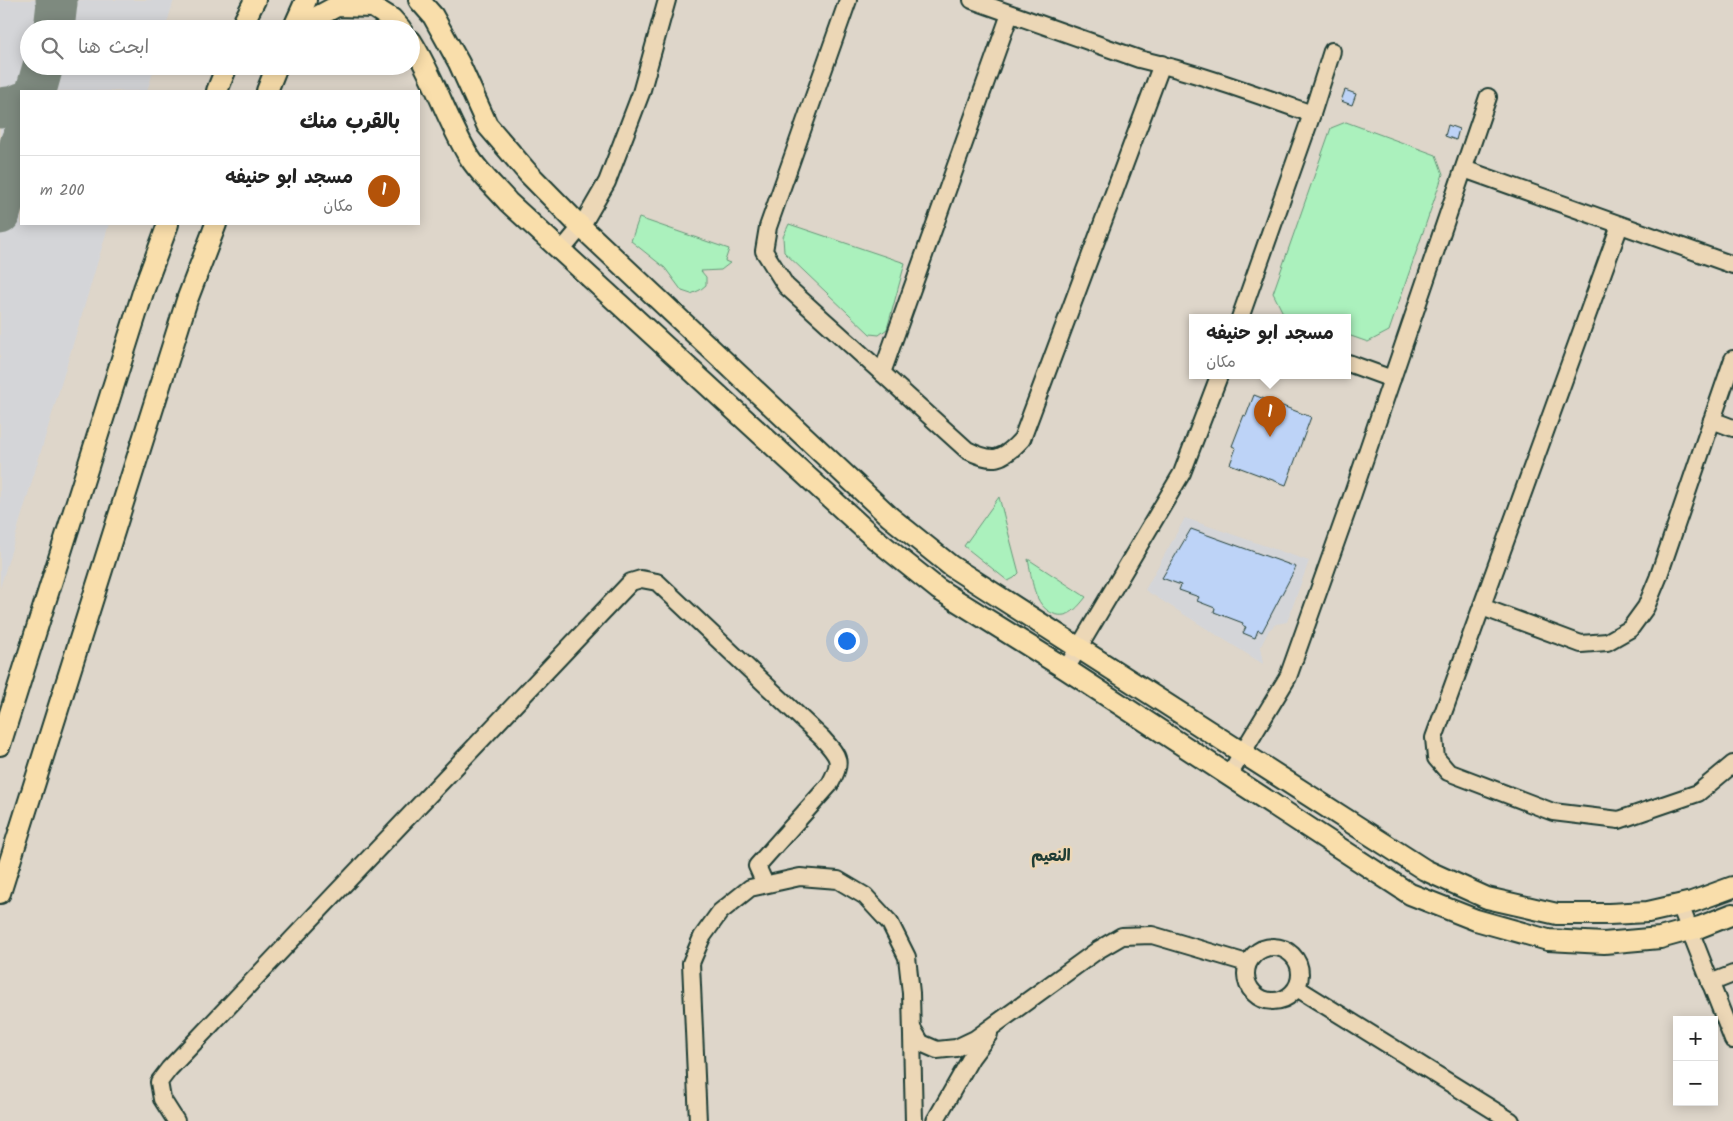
<!DOCTYPE html>
<html lang="ar">
<meta charset="utf-8">
<style>
:root{--surface:#fff;--page:#f6f6f6;--text:#222;--muted:#767676;--line:#e0e0e0;--accent:#b45309}
body{margin:0;font-family:Kalam,"Playpen Sans Arabic",sans-serif;background:var(--page);color:var(--text);direction:rtl}
.controls{position:absolute;right:15px;bottom:15px;display:grid;overflow:hidden;border-radius:0px;box-shadow:0 2px 12px #0003}
.controls button{width:45px;height:45px;display:grid;place-items:center;padding:0;border:0;border-bottom:1px solid var(--line);background:var(--surface);color:var(--text);font:25px sans-serif}
.you{position:absolute;left:846px;top:640px;width:18px;height:18px;margin:-12px;border:4px solid #fff;border-radius:50%;background:#1a73e8;box-shadow:0 0 0 8px #1a73e833}
.badge{display:grid;place-items:center;width:32px;height:32px;border-radius:50%;background:var(--accent);color:#fff;font-size:16px;font-weight:700}
.pin{position:absolute;translate:-50% -41px;filter:drop-shadow(0 1px 2px #0008)}
.pin::after{content:'';position:absolute;top:26px;width:18px;height:15px;background:inherit;clip-path:polygon(0 0,100% 0,50% 100%)}
.popup{position:absolute;left:1189px;top:314px;width:162px;height:65px;box-sizing:border-box;display:grid;place-content:center;border-radius:0px;background:var(--surface);filter:drop-shadow(0 1px 4px #0005);font-size:16px;white-space:nowrap;color:var(--muted)}
.popup b{font-size:19px;color:var(--text)}
.popup::after{content:'';position:absolute;left:50%;top:100%;margin-left:-10px;border:10px solid transparent;border-top-color:var(--surface)}
.list{margin:0;padding:0;list-style:none}
h2{display:flex;justify-content:space-between;align-items:center;height:65px;margin:0;padding:0 20px;font-size:21px}
h2 small{font-size:16px;font-weight:400;color:var(--muted)}
.list li{display:grid;grid-template-columns:32px 1fr auto;gap:15px;align-items:center;box-sizing:border-box;height:70px;padding:0 20px;border-top:1px solid var(--line)}
.list b{display:block;font-size:19px;white-space:nowrap}
.list p{margin:0;font-size:16px;white-space:nowrap;color:var(--muted)}
.list em{font-size:16px;font-style:normal;color:var(--muted)}
.icon{flex:none;width:28px;height:28px;fill:none;stroke:currentColor;stroke-width:2;stroke-linecap:round;stroke-linejoin:round}
.map{position:relative;flex:none;width:1733px;height:1121px;overflow:hidden;direction:ltr}
.search{position:absolute;background:var(--surface);box-shadow:0 2px 12px #0003;left:20px;top:20px;width:400px;height:55px;display:flex;align-items:center;gap:12px;box-sizing:border-box;padding:0 18px;border-radius:28px;color:var(--muted);font-size:19px}
.panel{position:absolute;background:var(--surface);box-shadow:0 2px 12px #0003;left:20px;top:90px;width:400px;height:135px;border-radius:0px;direction:rtl}
.map>svg:first-child{display:block}
.built{fill:#d4d5d8}
.green{fill:#abf1bd;stroke:#659778}
.lines{fill:none;stroke-linecap:round;stroke-linejoin:round}
.taxiway{stroke:#7e8a7f;stroke-width:41}
.building{fill:#bdd3f7;stroke:#1f3d34}
.minor-casing{stroke:#1f3d34;stroke-width:20}
.major-casing{stroke:#1f3d34;stroke-width:24}
.minor{stroke:#ecd7b6;stroke-width:16}
.major{stroke:#f9deab;stroke-width:20}
.labels{text-anchor:middle;dominant-baseline:central;stroke-width:5;stroke-linejoin:round;paint-order:stroke}
.neighbourhood-label{font-size:16px;font-weight:bold;fill:#1f3d34;stroke:#ecd7b6}
</style>
<div class="map">
<svg width="1733" height="1121" viewBox="0 0 1733 1121">
<rect width="100%" height="100%" fill="#ded6ca"/>
<filter id="ink" filterUnits="userSpaceOnUse"><feTurbulence type="fractalNoise" baseFrequency=".02" numOctaves="2"/><feDisplacementMap in="SourceGraphic" scale="10" xChannelSelector="R" yChannelSelector="G"/><feConvolveMatrix kernelMatrix="1 2 1 2 8 2 1 2 1" color-interpolation-filters="sRGB"/></filter>
<g filter="url(#ink)">
<g class="built">
<path d="M 0,0 L 174,0 L 165,29 L 29,29 L 29,66 L 155,66 L 147,91 L 21,91 L 21,224 L 109,224 L 0,588 Z"/>
<path d="M 1185,518 L 1309,561 L 1287,622 L 1276,624 L 1269,630 L 1261,646 L 1263,664 L 1145,590 Z"/>
</g>
<g class="green">
<path d="M 1346,122 L 1436,155 L 1443,174 L 1389,331 L 1368,342 L 1348,335 L 1348,318 L 1297,318 L 1283,313 L 1273,293 L 1331,128 Z"/>
<path d="M 639,218 L 729,249 L 725,261 L 730,263 L 721,270 L 701,271 L 706,277 L 706,285 L 700,290 L 691,294 L 682,291 L 665,268 L 631,241 Z"/>
<path d="M 789,224 L 905,263 L 887,329 L 879,335 L 870,334 L 784,252 L 783,237 Z"/>
<path d="M 999,497 L 1019,573 L 1014,578 L 1008,581 L 964,546 Z"/>
<path d="M 1028,559 L 1086,597 C 1077,608 1069,619 1054,614 C 1033,606 1032,578 1028,559 Z"/>
</g>
<g class="lines">
<g class="taxiway">
<path d="M 54,29 L 57,3 L 56,0"/>
<path d="M 36,91 L 43,66"/>
<path d="M 0,108 L 15,106 L 21,103"/>
<path d="M 0,214 L 21,141"/>
</g>
</g>
<g class="building">
<path d="M 1345,90 L 1356,94 L 1352,105 L 1341,101 Z"/>
<path d="M 1448,125 L 1459,129 L 1456,140 L 1445,136 Z"/>
<path d="M 1254,395 L 1311,417 L 1286,485 L 1230,464 L 1236,448 L 1232,446 L 1244,415 L 1246,416 Z"/>
<path d="M 1191,529 L 1296,567 L 1262,632 L 1258,630 L 1255,638 L 1243,633 L 1246,627 L 1242,625 L 1243,623 L 1214,612 L 1215,608 L 1197,601 L 1199,597 L 1179,590 L 1181,585 L 1162,578 Z"/>
</g>
<g class="lines">
<g class="minor-casing">
<g id="minor">
<path d="M 848,0 L 768,227 L 764,251 L 786,286 L 967,450 C 993,463 1002,461 1022,439 L 1162,64"/>
<path d="M 972,0 L 1139,59 C 1198,73 1255,94 1312,114 L 1240,318"/>
<path d="M 1312,114 L 1332,51"/>
<path d="M 1464,169 L 1733,265"/>
<path d="M 1620,225 L 1434,738 L 1436,758 L 1448,772 L 1553,812 L 1619,820 L 1698,793 L 1733,764"/>
<path d="M 561,251 L 581,227 L 607,182 L 641,93 L 667,0"/>
<path d="M 1733,359 L 1712,420 L 1733,428"/>
<path d="M 1348,363 L 1392,379"/>
<path d="M 882,373 L 1010,14"/>
<path d="M 1482,607 L 1581,644 L 1607,642 L 1630,629 L 1646,607 L 1658,578 L 1712,420"/>
<path d="M 1066,669 L 1182,473 L 1219,376"/>
<path d="M 1229,775 L 1288,677 L 1348,508 L 1488,97"/>
<path d="M 1680,905 L 1733,1040"/>
<circle cx="1273" cy="974" r="27"/>
<path d="M 1710,983 L 1733,974"/>
<path d="M 1297,988 L 1511,1121"/>
<path d="M 912,1028 L 921,1043 L 937,1050 L 956,1048 L 975,1039 L 1098,950 L 1122,936 L 1152,935 L 1247,963"/>
<path d="M 176,1121 L 162,1099 L 159,1082 L 169,1069 L 631,582 L 641,579 L 657,582 L 822,738 C 839,757 843,760 830,784 L 757,866 L 765,884"/>
<path d="M 698,1121 L 691,963 L 702,937 L 720,912 L 750,888 L 800,877 L 838,880 L 865,896 L 890,923 L 907,957 L 911,993 L 914,1121"/>
<path d="M 935,1121 L 971,1058 L 989,1034"/>
</g>
</g>
<g class="major-casing">
<g id="major">
<path d="M 419,0 L 433,16 L 459,63 L 487,125 L 528,173 L 575,221 L 890,517 L 951,566 L 1425,870 L 1487,898 L 1557,914 L 1609,914 L 1648,912 L 1692,902 L 1733,887"/>
<path d="M 240,29 L 255,0"/>
<path d="M 293,29 L 306,0"/>
<path d="M 303,29 L 313,19 L 337,6 L 373,7 L 392,19 L 401,29"/>
<path d="M 411,41 C 434,77 446,118 468,155 C 478,172 495,187 508,202 L 873,537 L 938,589 L 1066,669 L 1410,894 L 1476,920 L 1548,940 L 1604,943 L 1660,938 L 1700,927 L 1733,914"/>
<path d="M 217,91 L 227,66"/>
<path d="M 267,91 L 277,66"/>
<path d="M 0,745 L 144,289 L 168,224"/>
<path d="M 0,893 L 187,300 L 216,224"/>
</g>
</g>
<use href="#minor" class="minor"/>
<use href="#major" class="major"/>
</g>
</g>
<g class="labels">
<g class="neighbourhood-label">
<text x="1051" y="856">النعيم</text>
</g>
</g>
</svg>
<div class="controls">
<button>+</button>
<button>−</button>
</div>
<div class="you"></div>
<div class="pin badge" style="left:1270px;top:437px">1</div>
<div class="popup"><b>مسجد ابو حنيفه</b>مكان</div>
<div class="search"><svg class="icon" aria-label="search" viewBox="0 0 24 24"><circle cx="10" cy="10" r="6"/><path d="M15 15l6 6"/></svg>ابحث هنا</div>
<section class="panel">
<h2>بالقرب منك<small></small></h2>
<ul class="list">
<li><span class="badge">1</span><div><b>مسجد ابو حنيفه</b><p>مكان</p></div><em>200 m</em></li>
</ul>
</section>
</div>
